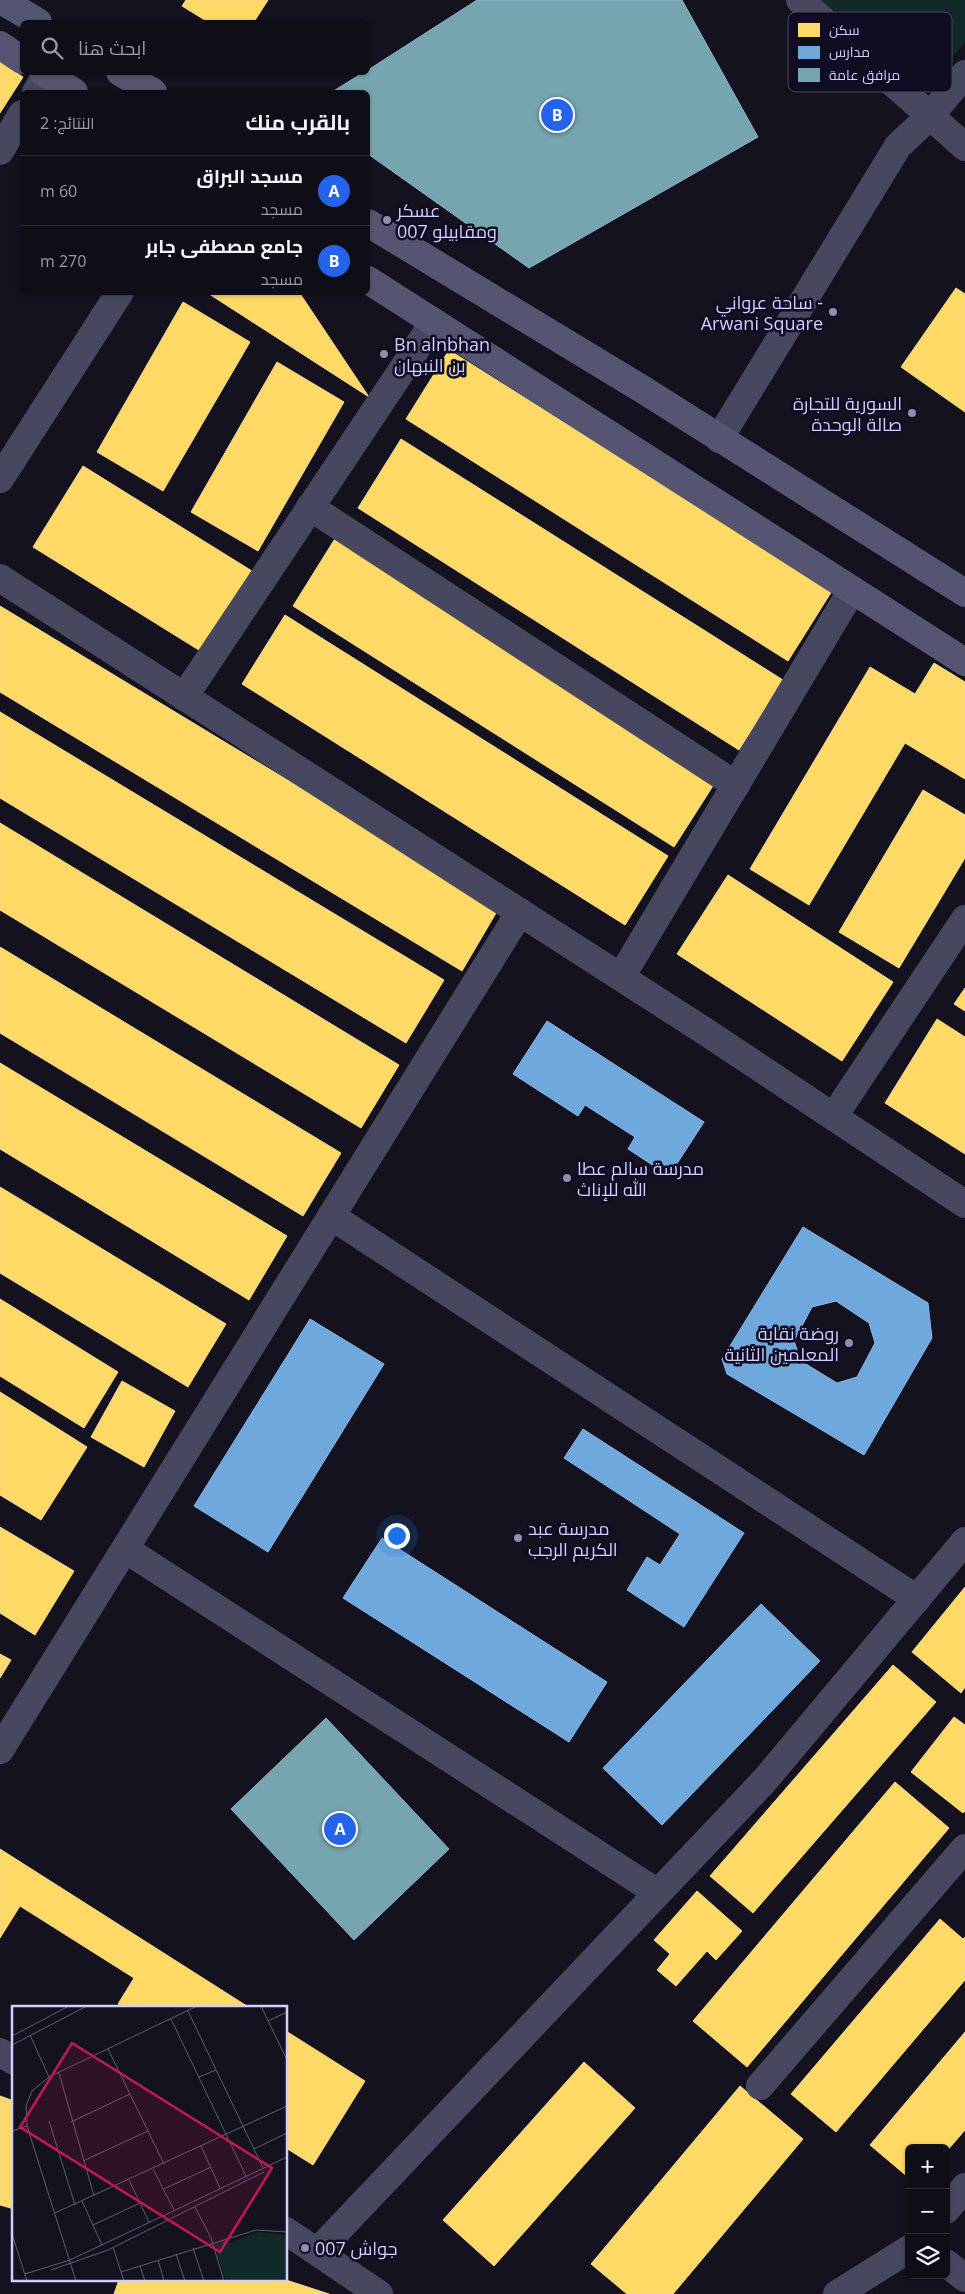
<!DOCTYPE html>
<html lang="ar">
<meta charset="utf-8">
<style>
:root{--surface:#0f0e16;--page:#18171f;--text:#f1f3f6;--muted:#9b9ca1;--line:#2f2e35;--accent:#2563eb}
body{margin:0;font-family:"Open Sans",Cairo,sans-serif;background:var(--page);color:var(--text);direction:rtl}
.controls{position:absolute;right:15px;bottom:15px;display:grid;overflow:hidden;border-radius:8px;box-shadow:0 1px 4px #0004}
.controls button{width:45px;height:45px;display:grid;place-items:center;padding:0;border:0;border-bottom:1px solid var(--line);background:var(--surface);color:var(--text);font:25px sans-serif}
.you{position:absolute;left:396px;top:1535px;width:18px;height:18px;margin:-12px;border:4px solid #fff;border-radius:50%;background:#1a73e8;box-shadow:0 0 0 8px #1a73e833}
.badge{display:grid;place-items:center;width:32px;height:32px;border-radius:50%;background:var(--accent);color:#fff;font-size:16px;font-weight:700}
.pin{position:absolute;translate:-50% -50%;border:2px solid #fff;box-shadow:0 1px 5px #0006}
.list{margin:0;padding:0;list-style:none}
h2{display:flex;justify-content:space-between;align-items:center;height:65px;margin:0;padding:0 20px;font-size:21px}
h2 small{font-size:16px;font-weight:400;color:var(--muted)}
.list li{display:grid;grid-template-columns:32px 1fr auto;gap:15px;align-items:center;box-sizing:border-box;height:70px;padding:0 20px;border-top:1px solid var(--line)}
.list b{display:block;font-size:19px;white-space:nowrap}
.list p{margin:0;font-size:16px;white-space:nowrap;color:var(--muted)}
.list em{font-size:16px;font-style:normal;color:var(--muted)}
.icon{flex:none;width:28px;height:28px;fill:none;stroke:currentColor;stroke-width:2;stroke-linecap:round;stroke-linejoin:round}
.map{position:relative;flex:none;width:965px;height:2294px;overflow:hidden;direction:ltr}
.search{position:absolute;background:var(--surface);box-shadow:0 1px 4px #0004;left:20px;top:20px;width:350px;height:55px;display:flex;align-items:center;gap:12px;box-sizing:border-box;padding:0 18px;border-radius:8px;color:var(--muted);font-size:19px}
.panel{position:absolute;background:var(--surface);box-shadow:0 1px 4px #0004;left:20px;top:90px;width:350px;height:205px;border-radius:8px;direction:rtl}
.map>svg:first-child{display:block}
.green{fill:#112928}
.homes{fill:#ffd966;stroke:#f1d694}
.schools{fill:#6fa8dc;stroke:#8cb4e6;fill-rule:evenodd}
.public{fill:#76a5af;stroke:#91b2c7}
.lines{fill:none;stroke-linecap:round;stroke-linejoin:round}
.street{stroke:#47485f;stroke-width:28}
.secondary{stroke:#555572;stroke-width:28}
.poi-dot{fill:#8f8db0;stroke:#100d23;stroke-width:2}
.labels{text-anchor:middle;dominant-baseline:central;stroke-width:5;stroke-linejoin:round;paint-order:stroke}
.poi-label{font-size:18px;fill:#d1cfff;stroke:#100d23;text-anchor:start}
.inset-road{fill:none;stroke:#605e78;stroke-width:1}
.view{fill:#c2185b;fill-opacity:0.15;stroke:#c2185b;stroke-width:2.5}
.inset-edge{fill:none;stroke:#d1cfff;stroke-width:2.5}
.key{fill:#100d23;stroke:#4a4765;stroke-width:1}
.key-label{font-size:14px;fill:#d1cfff}
</style>
<div class="map">
<svg width="965" height="2294" viewBox="0 0 965 2294">
<rect width="100%" height="100%" fill="#14121e"/>
<path class="green" d="M 815,0 L 965,0 L 965,42 L 925,91 Z"/>
<g class="homes">
<path d="M 186,0 L 268,0 L 254,22 L 208,22 L 182,6 Z"/>
<path d="M 0,62 L 23,77 L 0,113 Z"/>
<path d="M 956,288 L 965,294 L 965,412 L 901,367 Z"/>
<path d="M 206,292 L 299,292 L 369,397 Z"/>
<path d="M 183,302 L 250,342 L 163,491 L 97,452 Z"/>
<path d="M 449,350 L 832,591 L 788,661 L 406,419 Z"/>
<path d="M 277,362 L 344,402 L 258,551 L 191,512 Z"/>
<path d="M 401,439 L 783,680 L 739,750 L 358,508 Z"/>
<path d="M 83,466 L 252,571 L 202,652 L 33,547 Z"/>
<path d="M 336,537 L 718,778 L 674,847 L 293,606 Z"/>
<path d="M 0,606 L 499,908 L 462,971 L 0,692 Z"/>
<path d="M 285,615 L 668,856 L 625,925 L 242,684 Z"/>
<path d="M 934,663 L 965,682 L 965,779 L 905,743 L 809,905 L 750,869 L 870,667 L 915,694 Z"/>
<path d="M 0,712 L 444,980 L 406,1043 L 0,798 Z"/>
<path d="M 923,790 L 965,815 L 965,858 L 899,968 L 839,932 Z"/>
<path d="M 0,823 L 399,1065 L 361,1128 L 0,910 Z"/>
<path d="M 728,875 L 893,982 L 842,1061 L 677,954 Z"/>
<path d="M 0,947 L 341,1153 L 303,1216 L 0,1033 Z"/>
<path d="M 965,988 L 965,1011 L 954,1004 Z"/>
<path d="M 937,1019 L 965,1037 L 965,1154 L 885,1103 Z"/>
<path d="M 0,1063 L 287,1236 L 249,1300 L 0,1149 Z"/>
<path d="M 0,1187 L 226,1324 L 188,1387 L 0,1273 Z"/>
<path d="M 0,1299 L 118,1372 L 84,1428 L 0,1376 Z"/>
<path d="M 122,1381 L 175,1411 L 144,1467 L 91,1437 Z"/>
<path d="M 0,1392 L 87,1447 L 41,1520 L 0,1495 Z"/>
<path d="M 0,1527 L 74,1571 L 35,1635 L 0,1613 Z"/>
<path d="M 965,1587 L 965,1687 L 961,1693 L 912,1652 Z"/>
<path d="M 0,1654 L 11,1660 L 0,1678 Z"/>
<path d="M 893,1665 L 936,1702 L 753,1913 L 710,1876 Z"/>
<path d="M 954,1717 L 965,1725 L 965,1811 L 963,1813 L 911,1772 Z"/>
<path d="M 895,1782 L 949,1828 L 747,2067 L 693,2021 Z"/>
<path d="M 0,1849 L 250,2008 L 124,2008 L 118,2004 L 134,1978 L 20,1906 L 0,1938 Z"/>
<path d="M 697,1891 L 742,1931 L 716,1960 L 707,1951 L 676,1986 L 657,1970 L 670,1954 L 654,1940 Z"/>
<path d="M 940,1919 L 963,1939 L 965,1937 L 965,1980 L 836,2132 L 791,2094 Z"/>
<path d="M 286,2031 L 365,2081 L 313,2165 L 286,2148 Z"/>
<path d="M 965,2032 L 965,2130 L 946,2152 L 946,2148 L 909,2148 L 909,2178 L 870,2145 Z"/>
<path d="M 584,2062 L 635,2108 L 494,2266 L 443,2220 Z"/>
<path d="M 740,2086 L 803,2139 L 673,2294 L 627,2294 L 591,2264 Z"/>
<path d="M 0,2096 L 14,2101 L 14,2209 L 0,2205 Z"/>
<path d="M 119,2280 L 286,2280 L 329,2294 L 114,2294 Z"/>
</g>
<g class="schools">
<path d="M 547,1021 L 704,1122 L 669,1176 L 628,1149 L 635,1137 L 585,1105 L 578,1116 L 513,1074 Z"/>
<path d="M 803,1227 L 928,1303 L 932,1338 L 864,1455 L 727,1374 L 722,1359 ZM 836,1301 L 869,1323 L 875,1343 L 857,1377 L 837,1383 L 801,1361 L 794,1341 L 812,1307 Z"/>
<path d="M 310,1319 L 384,1364 L 268,1552 L 194,1506 Z"/>
<path d="M 583,1429 L 744,1533 L 684,1627 L 627,1590 L 647,1557 L 660,1565 L 680,1534 L 564,1458 Z"/>
<path d="M 382,1538 L 607,1682 L 569,1742 L 343,1598 Z"/>
<path d="M 761,1604 L 820,1661 L 662,1825 L 603,1768 Z"/>
</g>
<g class="public">
<path d="M 477,0 L 682,0 L 758,137 L 529,268 L 368,154 L 368,92 L 332,92 L 364,72 L 368,72 L 368,70 Z"/>
<path d="M 326,1718 L 449,1849 L 354,1940 L 231,1809 Z"/>
</g>
<g class="lines">
<g class="street">
<path d="M 800,0 L 965,147"/>
<path d="M 36,92 L 46,75"/>
<path d="M 0,151 L 22,114"/>
<path d="M 719,439 L 898,146 L 929,117 L 965,74"/>
<path d="M 0,479 L 120,292"/>
<path d="M 310,507 L 736,785"/>
<path d="M 0,578 L 706,1032 L 965,1204"/>
<path d="M 184,697 L 434,322"/>
<path d="M 621,977 L 852,590"/>
<path d="M 834,1116 L 965,919"/>
<path d="M 331,1216 L 917,1599"/>
<path d="M 125,1549 L 658,1893"/>
<path d="M 0,1750 L 520,912"/>
<path d="M 0,2052 L 14,2061"/>
<path d="M 760,2086 L 965,1848"/>
<path d="M 946,2210 L 965,2187"/>
<path d="M 286,2231 L 379,2294"/>
<path d="M 318,2251 L 765,1780 L 965,1541"/>
<path d="M 946,2263 L 965,2278"/>
<path d="M 837,2294 L 909,2249"/>
</g>
<g class="secondary">
<path d="M 1,0 L 38,22"/>
<path d="M 0,45 L 22,60"/>
<path d="M 43,72 L 74,92"/>
<path d="M 120,72 L 153,92"/>
<path d="M 368,223 L 642,389 L 965,593"/>
<path d="M 368,280 L 965,662"/>
</g>
</g>
<g class="poi-dot">
<circle cx="387" cy="220" r="5"/>
<circle cx="833" cy="312" r="5"/>
<circle cx="384" cy="354" r="5"/>
<circle cx="912" cy="413" r="5"/>
<circle cx="567" cy="1178" r="5"/>
<circle cx="849" cy="1343" r="5"/>
<circle cx="518" cy="1538" r="5"/>
<circle cx="305" cy="2248" r="5"/>
</g>
<g class="labels">
<g class="poi-label">
<text x="397" y="210">عسكر<tspan x="397" dy="21">ومقابيلو 007</tspan></text>
<text x="823" y="302" text-anchor="end">ساحة عرواني -<tspan x="823" dy="21">Arwani Square</tspan></text>
<text x="394" y="344">Bn alnbhan<tspan x="394" dy="21">بن النبهان</tspan></text>
<text x="902" y="403" text-anchor="end">السورية للتجارة<tspan x="902" dy="21">صالة الوحدة</tspan></text>
<text x="577" y="1168">مدرسة سالم عطا<tspan x="577" dy="21">الله للإناث</tspan></text>
<text x="839" y="1333" text-anchor="end">روضة نقابة<tspan x="839" dy="21">المعلمين الثانية</tspan></text>
<text x="528" y="1528">مدرسة عبد<tspan x="528" dy="21">الكريم الرجب</tspan></text>
<text x="315" y="2248">جواش 007</text>
</g>
</g>
<g transform="translate(12 2006)">
<rect width="275" height="275" fill="#14121e"/>
<path d="M 246,226 L 275,229 L 275,275 L 214,275 L 202,238 L 216,233 L 218,237 Z" fill="#112928"/>
<path class="inset-road" d="M 249,0 L 275,54M 176,5 L 251,162M 159,13 L 234,170M 256,15 L 275,6M 18,29 L 37,71M 0,30 L 57,0M 0,39 L 75,0M 96,43 L 152,158M 47,67 L 82,190M 187,71 L 204,64M 37,115 L 63,199M 59,116 L 118,88M 0,125 L 15,120M 189,140 L 208,182M 242,143 L 275,127M 71,155 L 136,125M 141,163 L 162,204M 117,174 L 137,216M 152,183 L 199,161M 70,195 L 90,239M 183,201 L 199,232 L 212,275M 43,207 L 275,100M 81,219 L 128,197M 0,228 L 15,275M 101,241 L 112,275M 181,242 L 192,275M 164,248 L 173,275M 146,254 L 152,275M 128,260 L 133,275M 39,264 L 96,244 L 252,166M 109,266 L 244,224 L 275,226M 13,268 L 58,254 L 275,151M 64,275 L 15,120 L 14,100 L 20,85 L 37,71 L 185,0"/>
<path class="view" d="M 60,37 L 260,162 L 208,246 L 8,121 Z"/>
<rect width="275" height="275" class="inset-edge"/>
</g>
<rect x="788" y="12" width="164" height="80" rx="8" class="key"/>
<rect x="798" y="23" width="22" height="14" fill="#ffd966"/>
<rect x="798" y="46" width="22" height="13" fill="#6fa8dc"/>
<rect x="798" y="68" width="22" height="14" fill="#76a5af"/>
<g class="key-label">
<text x="829" y="35">سكن</text>
<text x="829" y="57">مدارس</text>
<text x="829" y="80">مرافق عامة</text>
</g>
</svg>
<div class="controls">
<button>+</button>
<button>−</button>
<button><svg class="icon" aria-label="layers" viewBox="0 0 24 24"><path d="M12 4l9 5-9 5-9-5zM3 14l9 5 9-5"/></svg></button>
</div>
<div class="you"></div>
<div class="pin badge" style="left:340px;top:1829px">A</div>
<div class="pin badge" style="left:557px;top:115px">B</div>
<div class="search"><svg class="icon" aria-label="search" viewBox="0 0 24 24"><circle cx="10" cy="10" r="6"/><path d="M15 15l6 6"/></svg>ابحث هنا</div>
<section class="panel">
<h2>بالقرب منك<small>النتائج: 2</small></h2>
<ul class="list">
<li><span class="badge">A</span><div><b>مسجد البراق</b><p>مسجد</p></div><em>60 m</em></li>
<li><span class="badge">B</span><div><b>جامع مصطفى جابر</b><p>مسجد</p></div><em>270 m</em></li>
</ul>
</section>
</div>
